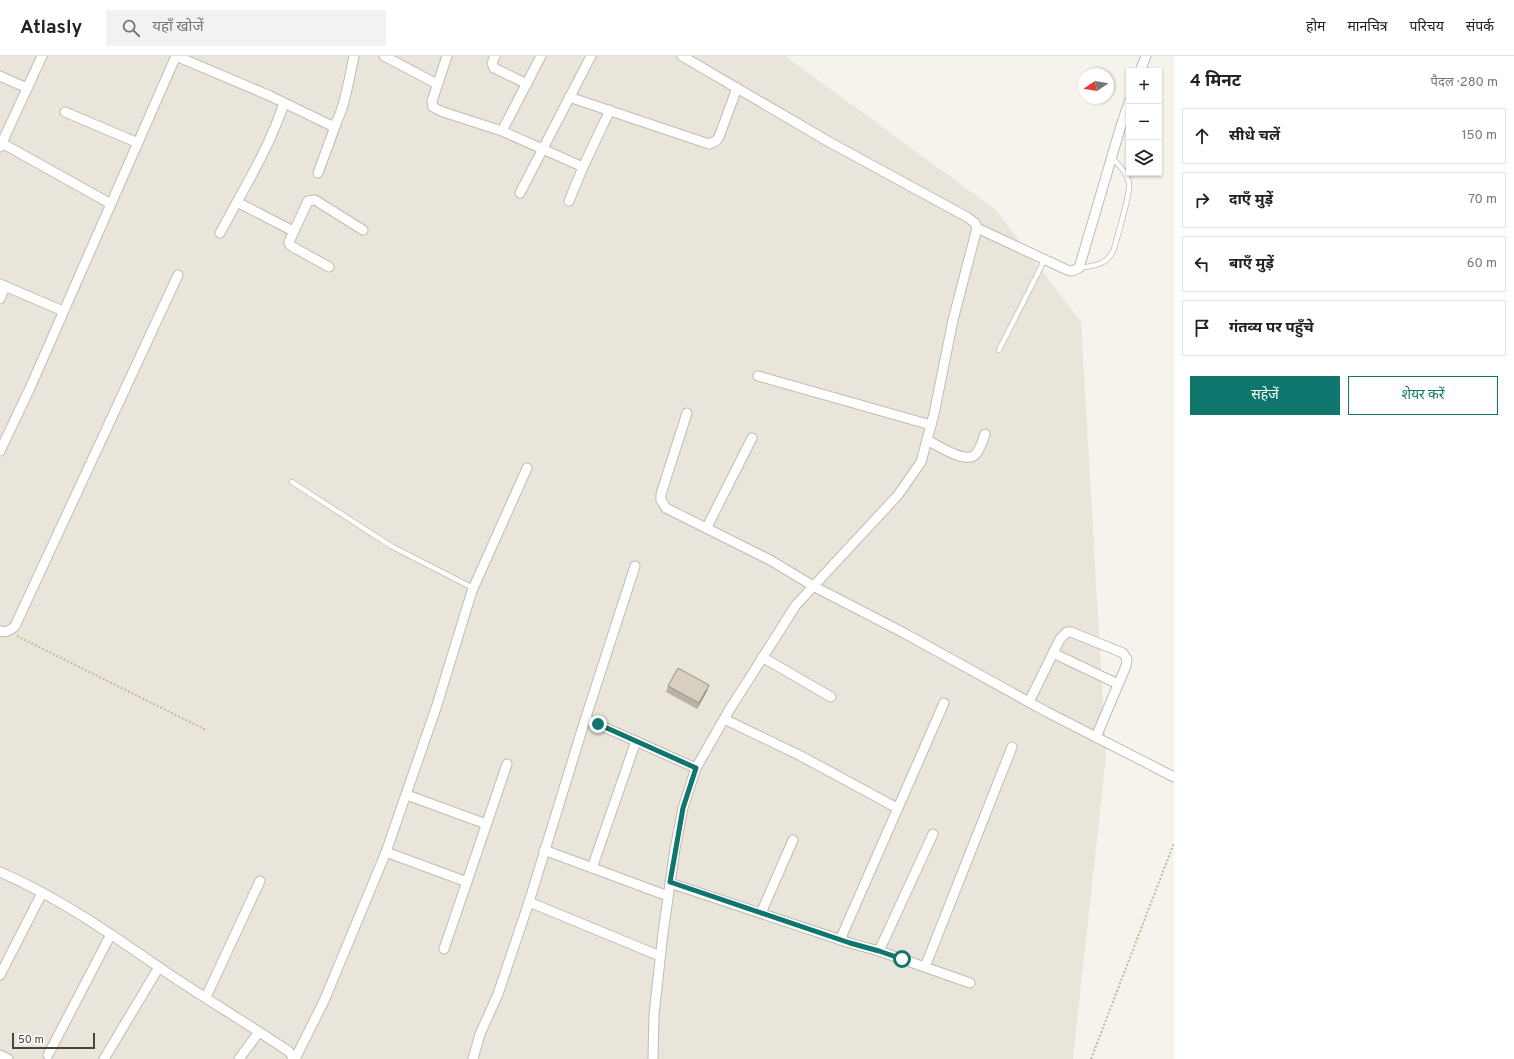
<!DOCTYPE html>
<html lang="hi">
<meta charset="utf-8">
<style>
:root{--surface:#fff;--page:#f2f2f2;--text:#222;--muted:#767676;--line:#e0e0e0;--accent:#0f766e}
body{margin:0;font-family:Overpass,"Noto Sans Devanagari",sans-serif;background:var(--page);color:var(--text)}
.controls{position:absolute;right:12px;top:12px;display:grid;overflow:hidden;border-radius:0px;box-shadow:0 1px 3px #0004}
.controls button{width:36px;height:36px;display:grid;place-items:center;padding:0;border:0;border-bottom:1px solid var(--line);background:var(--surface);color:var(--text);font:20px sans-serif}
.compass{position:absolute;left:1078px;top:12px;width:36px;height:36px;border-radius:50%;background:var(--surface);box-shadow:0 1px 3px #0004;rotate:258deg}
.scale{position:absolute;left:12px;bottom:10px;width:83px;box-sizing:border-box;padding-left:4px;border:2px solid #4b4439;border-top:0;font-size:11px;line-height:14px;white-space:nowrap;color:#4b4439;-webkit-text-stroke:3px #fff;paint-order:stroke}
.stop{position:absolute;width:12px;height:12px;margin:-9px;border:3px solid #0f766e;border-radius:50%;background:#fff}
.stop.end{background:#0f766e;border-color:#fff;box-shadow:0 1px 4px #0008}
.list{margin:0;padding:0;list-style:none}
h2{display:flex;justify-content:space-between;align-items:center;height:52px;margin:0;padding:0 16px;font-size:17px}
h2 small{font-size:13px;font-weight:400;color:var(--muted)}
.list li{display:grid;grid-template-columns:26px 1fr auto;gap:12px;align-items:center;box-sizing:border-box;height:56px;margin:0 8px 8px;padding:0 8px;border:1px solid var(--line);border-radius:0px}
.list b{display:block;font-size:15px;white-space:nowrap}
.list em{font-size:13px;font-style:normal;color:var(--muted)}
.actions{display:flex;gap:8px;padding:12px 16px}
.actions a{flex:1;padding:9px 0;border:1px solid var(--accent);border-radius:0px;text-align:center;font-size:14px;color:var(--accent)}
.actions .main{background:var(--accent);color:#fff}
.icon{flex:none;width:22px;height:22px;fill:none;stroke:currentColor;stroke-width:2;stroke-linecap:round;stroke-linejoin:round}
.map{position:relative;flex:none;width:1174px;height:1003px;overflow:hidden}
header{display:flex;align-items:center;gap:24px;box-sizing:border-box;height:56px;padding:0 20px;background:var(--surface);border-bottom:1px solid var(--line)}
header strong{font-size:19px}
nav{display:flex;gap:22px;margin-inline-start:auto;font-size:14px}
.search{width:280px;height:36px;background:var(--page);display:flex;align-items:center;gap:10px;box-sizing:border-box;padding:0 14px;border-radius:0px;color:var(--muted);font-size:15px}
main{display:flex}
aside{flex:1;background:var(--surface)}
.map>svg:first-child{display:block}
.residential{fill:#eae5da}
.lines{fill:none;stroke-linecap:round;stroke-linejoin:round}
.service-casing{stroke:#c2bbae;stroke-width:6}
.minor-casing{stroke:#c2bbae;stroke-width:11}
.path{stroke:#c4b79f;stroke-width:2;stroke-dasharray:2 2;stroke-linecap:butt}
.service{stroke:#fff;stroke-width:4.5}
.minor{stroke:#fff;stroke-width:9}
.wall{fill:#bab2a6}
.shaded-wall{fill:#979187}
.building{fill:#d8cfc1;stroke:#979187}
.route{stroke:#0f766e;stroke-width:5}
</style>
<header>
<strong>Atlasly</strong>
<div class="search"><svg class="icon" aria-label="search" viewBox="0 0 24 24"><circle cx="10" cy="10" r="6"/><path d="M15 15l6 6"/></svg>यहाँ खोजें</div>
<nav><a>होम</a><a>मानचित्र</a><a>परिचय</a><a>संपर्क</a></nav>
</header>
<main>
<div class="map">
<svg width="1174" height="1003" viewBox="0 0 1174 1003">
<rect width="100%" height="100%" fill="#f6f3ec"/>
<path class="residential" d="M 0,0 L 785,0 L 996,154 L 1081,266 L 1106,700 L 1073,1003 L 0,1003 Z"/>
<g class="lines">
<g class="service-casing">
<g id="service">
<path d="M 1079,212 C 1093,210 1108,209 1114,193 C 1117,180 1131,138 1129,127 C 1127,117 1119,109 1112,102"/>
<path d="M 999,294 L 1045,203"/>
<path d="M 292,426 L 391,490 L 473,532"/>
</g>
</g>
<g class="minor-casing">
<g id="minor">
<path d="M 176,0 L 268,39 L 332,70 L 334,69 C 343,61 351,14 354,0"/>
<path d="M 384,0 L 437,28"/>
<path d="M 447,0 L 432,45 L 433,51 L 443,56 L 502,75 L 583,111"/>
<path d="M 495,0 L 492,7 L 494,12 L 527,28"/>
<path d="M 1140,15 L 1146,0"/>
<path d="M 0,20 L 27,32"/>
<path d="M 569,41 L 709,88 L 716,85 L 719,81 L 737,32"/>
<path d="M 65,56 L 138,87"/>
<path d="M 502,75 L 541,0"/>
<path d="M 0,86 L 111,148"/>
<path d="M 0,91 L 42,0"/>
<path d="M 318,117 L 336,68"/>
<path d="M 520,137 L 591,0"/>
<path d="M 569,145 L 583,111 L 610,54"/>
<path d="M 237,146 L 293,175"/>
<path d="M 977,172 L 1067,214 L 1072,215 L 1079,212 L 1120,73 L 1129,46"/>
<path d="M 220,177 C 243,134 269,93 284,47"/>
<path d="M 329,211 L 293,191 L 290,189 L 289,186 L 308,145 L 315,144 L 363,174"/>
<path d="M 0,228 L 63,255"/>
<path d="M 0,243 L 5,230"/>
<path d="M 758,320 L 931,369"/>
<path d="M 687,357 L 661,438 L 661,444 L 666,452 L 770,504 L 815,531 L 904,577 L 1047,656 L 1174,721"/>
<path d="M 927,384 C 937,389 966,409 976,398 C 980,393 983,384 985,378"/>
<path d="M 0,395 L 30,332 L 176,0"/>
<path d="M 707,471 L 752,382"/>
<path d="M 0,575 C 7,577 11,574 15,570 L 178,219"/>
<path d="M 1053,597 L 1118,628"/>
<path d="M 762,601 L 831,641"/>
<path d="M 1029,646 L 1060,583 L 1067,576 L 1071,576 L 1123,597 L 1127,603 L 1126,610 L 1096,681"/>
<path d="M 586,663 L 696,712"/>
<path d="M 724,663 L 801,700 L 897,752"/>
<path d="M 407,739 L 486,768"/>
<path d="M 544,794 L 668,840"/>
<path d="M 386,796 L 467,826"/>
<path d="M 592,812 L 636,685"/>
<path d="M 0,816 C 58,841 111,878 163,914 C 204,942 247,967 288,995 L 291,998 L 293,1003"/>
<path d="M 670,827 L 850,887 L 879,895 L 970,927"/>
<path d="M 529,846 L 660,900"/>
<path d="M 761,857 L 793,784"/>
<path d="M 840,884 L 944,647"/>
<path d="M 444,893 L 507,708"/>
<path d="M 879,895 L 933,778"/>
<path d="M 925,911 L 1012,691"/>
<path d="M 0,919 L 42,837"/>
<path d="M 206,941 L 260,825"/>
<path d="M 0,999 L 8,1003"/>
<path d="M 48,999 L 111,878"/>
<path d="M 104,1003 L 159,911"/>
<path d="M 239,1003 L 259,976"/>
<path d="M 295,1003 L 324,945 L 386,796 L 436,652 L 472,535 L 527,412"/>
<path d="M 473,1003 L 480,978 L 498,938 L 529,846 L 585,664 L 635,510"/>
<path d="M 653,1003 L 654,959 L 663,877 L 675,793 L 683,752 L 696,712 L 728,656 L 796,549 L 898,439 L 921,406 L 934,358 L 953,264 L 977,172 L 975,167 L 967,161 L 831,87 L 682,0"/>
</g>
</g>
<g class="path">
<path d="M 17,580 L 206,674"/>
<path d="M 1091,1003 L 1174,787"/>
</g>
<use href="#service" class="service"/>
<use href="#minor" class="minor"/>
</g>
<path class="wall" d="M 668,630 L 707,635 L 697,653 L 666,636 Z"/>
<path class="shaded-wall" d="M 709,629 L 707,635 L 697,653 L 699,647 Z"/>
<path class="building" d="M 678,612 L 709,629 L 699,647 L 668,630 Z"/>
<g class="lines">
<path class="route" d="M 598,668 L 696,712 L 683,752 L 670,826 L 850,887 L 879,895 L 902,903"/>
</g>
</svg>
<div class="controls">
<button>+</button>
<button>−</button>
<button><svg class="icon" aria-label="layers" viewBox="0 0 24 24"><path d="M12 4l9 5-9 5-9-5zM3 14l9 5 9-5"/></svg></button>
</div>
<svg class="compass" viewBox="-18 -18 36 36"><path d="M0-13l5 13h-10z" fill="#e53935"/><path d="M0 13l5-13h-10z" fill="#767676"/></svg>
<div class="scale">50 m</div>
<div class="stop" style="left:902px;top:903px"></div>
<div class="stop end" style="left:598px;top:668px"></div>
</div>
<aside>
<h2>4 मिनट<small>पैदल · 280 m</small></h2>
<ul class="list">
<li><svg class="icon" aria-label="ahead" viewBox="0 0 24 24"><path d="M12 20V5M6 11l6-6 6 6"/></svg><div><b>सीधे चलें</b></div><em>150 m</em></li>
<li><svg class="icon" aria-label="right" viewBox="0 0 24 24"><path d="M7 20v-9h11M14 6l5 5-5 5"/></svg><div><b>दाएँ मुड़ें</b></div><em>70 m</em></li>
<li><svg class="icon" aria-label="left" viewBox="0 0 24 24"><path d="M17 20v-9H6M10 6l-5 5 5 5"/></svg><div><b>बाएँ मुड़ें</b></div><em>60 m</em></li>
<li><svg class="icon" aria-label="arrive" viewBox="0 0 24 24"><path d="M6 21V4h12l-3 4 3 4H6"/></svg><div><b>गंतव्य पर पहुँचे</b></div></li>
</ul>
<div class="actions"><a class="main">सहेजें</a><a>शेयर करें</a></div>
</aside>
</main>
